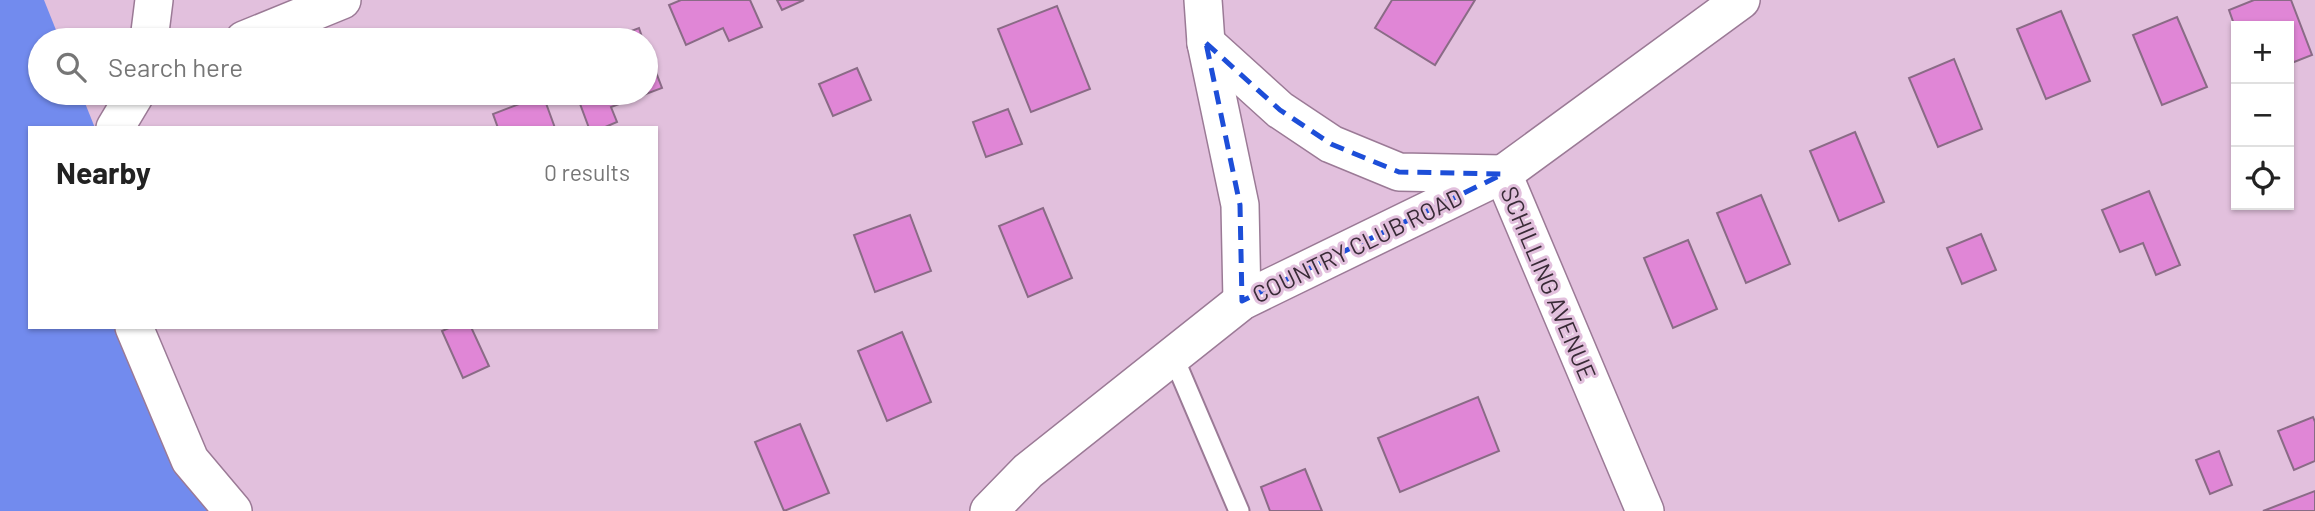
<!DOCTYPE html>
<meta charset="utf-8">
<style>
:root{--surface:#fff;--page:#f2f2f2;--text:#222;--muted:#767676;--line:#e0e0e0}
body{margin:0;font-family:Barlow,sans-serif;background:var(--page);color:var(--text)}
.controls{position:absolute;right:21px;top:21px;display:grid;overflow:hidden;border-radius:0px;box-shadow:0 2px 5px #0004}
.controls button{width:63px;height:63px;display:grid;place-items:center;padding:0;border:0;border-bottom:2px solid var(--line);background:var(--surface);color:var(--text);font:35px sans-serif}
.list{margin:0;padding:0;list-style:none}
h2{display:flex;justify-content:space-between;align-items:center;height:91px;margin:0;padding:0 28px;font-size:30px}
h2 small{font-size:23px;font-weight:400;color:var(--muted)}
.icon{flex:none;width:38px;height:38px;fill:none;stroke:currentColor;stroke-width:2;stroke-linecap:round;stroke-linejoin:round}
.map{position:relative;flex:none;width:2315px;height:511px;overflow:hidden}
.search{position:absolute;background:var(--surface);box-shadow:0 2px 5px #0004;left:28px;top:28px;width:630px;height:77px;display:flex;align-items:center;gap:18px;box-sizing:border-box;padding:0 24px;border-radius:38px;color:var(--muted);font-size:26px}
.panel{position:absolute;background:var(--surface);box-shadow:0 2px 5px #0004;left:28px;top:126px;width:630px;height:203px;border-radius:0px}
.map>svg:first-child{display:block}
.forest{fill:#728bee}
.building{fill:#e086d6;stroke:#8a6b86;stroke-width:2}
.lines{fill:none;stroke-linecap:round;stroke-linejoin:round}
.service-casing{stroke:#9b7a96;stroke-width:23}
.minor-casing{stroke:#9b7a96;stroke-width:40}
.service{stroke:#fff;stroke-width:19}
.minor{stroke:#fff;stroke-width:37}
.marked{fill:none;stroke:#1d4ed8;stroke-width:5;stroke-dasharray:14 9;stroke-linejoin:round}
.labels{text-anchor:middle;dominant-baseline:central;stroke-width:6;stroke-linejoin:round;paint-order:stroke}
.street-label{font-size:24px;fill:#392b37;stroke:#e2c0dd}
</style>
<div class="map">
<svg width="2315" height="511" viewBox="0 0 2315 511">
<rect width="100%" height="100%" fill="#e2c0dd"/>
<path class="forest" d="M 0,0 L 44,0 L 60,40 L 40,40 L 40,93 L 81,93 L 95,128 L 30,128 L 30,327 L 115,327 L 164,444 L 209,511 L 0,511 Z"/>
<g class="building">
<path d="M 681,0 L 750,0 L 762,27 L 729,41 L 723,28 L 686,45 L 669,5 Z"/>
<path d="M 777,0 L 804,0 L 782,10 Z"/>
<path d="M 1392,0 L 1475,0 L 1435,65 L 1375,28 Z"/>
<path d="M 2254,0 L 2291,0 L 2312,55 L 2289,64 L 2289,26 L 2236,26 L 2236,30 L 2229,10 Z"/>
<path d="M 1057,6 L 1090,89 L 1031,112 L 998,29 Z"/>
<path d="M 2061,11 L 2090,81 L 2046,99 L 2017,29 Z"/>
<path d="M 2177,17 L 2207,87 L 2162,105 L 2133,35 Z"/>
<path d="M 639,28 L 643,40 L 608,40 Z"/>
<path d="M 646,46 L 662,88 L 611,107 L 617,122 L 603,128 L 589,128 L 576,93 L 646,93 Z"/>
<path d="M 1954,59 L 1982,129 L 1938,147 L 1909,78 Z"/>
<path d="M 857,68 L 871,100 L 833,116 L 819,84 Z"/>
<path d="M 543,95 L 555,128 L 498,128 L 493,114 Z"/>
<path d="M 1008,109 L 1022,144 L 986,157 L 973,122 Z"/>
<path d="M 1855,132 L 1884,202 L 1839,221 L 1810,151 Z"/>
<path d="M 2149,191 L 2180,265 L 2156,275 L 2143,243 L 2120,252 L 2102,210 Z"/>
<path d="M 1761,195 L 1790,264 L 1746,283 L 1717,213 Z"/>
<path d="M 1043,208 L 1072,278 L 1028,297 L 999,226 Z"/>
<path d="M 910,215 L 931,271 L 875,292 L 854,235 Z"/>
<path d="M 1981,234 L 1996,270 L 1962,284 L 1947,248 Z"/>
<path d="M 1688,240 L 1717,309 L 1673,328 L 1644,258 Z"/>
<path d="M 451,327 L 471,327 L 489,366 L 463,378 L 442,331 Z"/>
<path d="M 902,332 L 931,402 L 887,421 L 858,351 Z"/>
<path d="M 1478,397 L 1499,451 L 1400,492 L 1378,438 Z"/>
<path d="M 2313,417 L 2315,422 L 2315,461 L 2294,470 L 2278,431 Z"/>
<path d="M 800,424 L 829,493 L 784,511 L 755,442 Z"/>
<path d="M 2219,451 L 2232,485 L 2210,494 L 2196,460 Z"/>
<path d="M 1305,469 L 1322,511 L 1270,511 L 1261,487 Z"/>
<path d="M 2315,491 L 2315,511 L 2263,511 Z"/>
</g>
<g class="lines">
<g class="service-casing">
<path id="service" d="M 1173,356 L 1239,511"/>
</g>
<g class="minor-casing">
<g id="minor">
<path d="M 1203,0 L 1206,43 L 1240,205 L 1242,301"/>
<path d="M 149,40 L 154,0"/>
<path d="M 244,40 L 342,0"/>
<path d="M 1206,43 L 1280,110 L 1331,144 L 1399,172 L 1503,174 L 1645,511"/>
<path d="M 115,128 L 136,93"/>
<path d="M 134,327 L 190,460 L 233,511"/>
<path d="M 989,511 L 1028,471 L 1242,301 L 1503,174 L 1741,0"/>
</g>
</g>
<use href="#service" class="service"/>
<use href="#minor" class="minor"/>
</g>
<path class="marked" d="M 1206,43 L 1280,110 L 1331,144 L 1399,172 L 1503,174 L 1242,301 L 1240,205 Z"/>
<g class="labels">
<g class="street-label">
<text transform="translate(1357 245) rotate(-26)">COUNTRY CLUB ROAD</text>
<text transform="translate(1549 283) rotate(67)">SCHILLING AVENUE</text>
</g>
</g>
</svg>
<div class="controls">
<button>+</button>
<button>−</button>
<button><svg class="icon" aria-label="locate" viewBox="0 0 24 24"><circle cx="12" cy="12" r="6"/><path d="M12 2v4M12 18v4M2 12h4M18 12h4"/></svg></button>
</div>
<div class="search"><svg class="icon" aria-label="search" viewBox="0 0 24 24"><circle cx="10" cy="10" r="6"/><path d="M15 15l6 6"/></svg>Search here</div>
<section class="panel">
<h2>Nearby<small>0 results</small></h2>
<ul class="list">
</ul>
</section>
</div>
